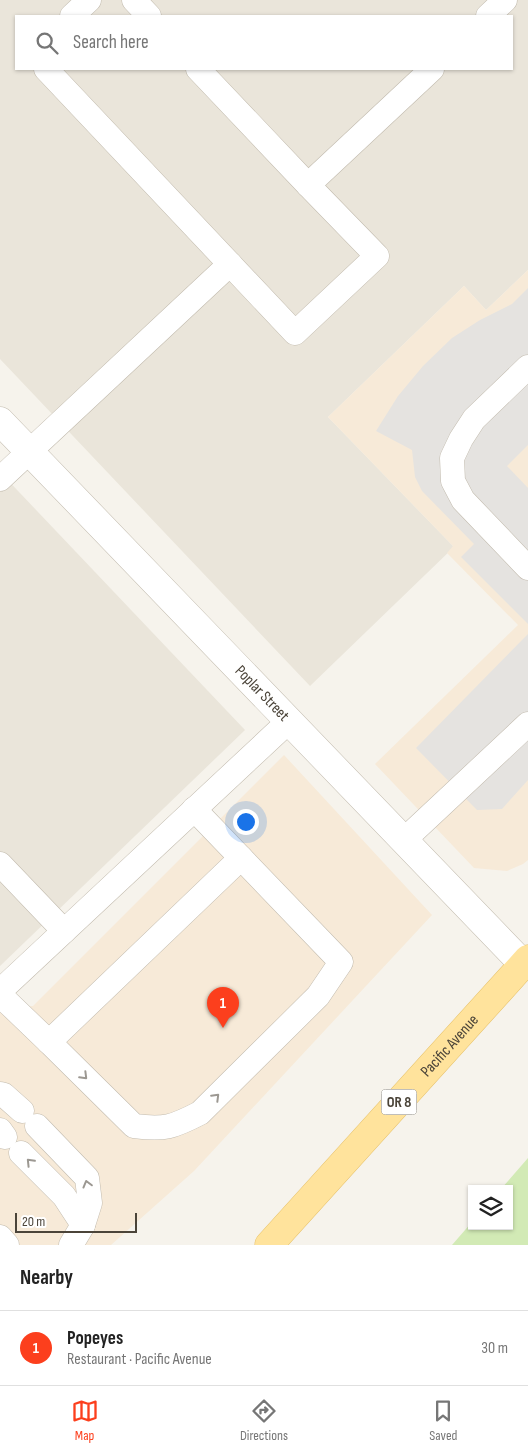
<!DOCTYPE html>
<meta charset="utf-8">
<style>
:root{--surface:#fff;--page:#f6f6f6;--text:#222;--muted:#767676;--line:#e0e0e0;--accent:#fc3f1d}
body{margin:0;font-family:"Sofia Sans Condensed",sans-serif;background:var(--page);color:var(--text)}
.controls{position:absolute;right:15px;bottom:15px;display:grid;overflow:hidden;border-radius:0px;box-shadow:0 1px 4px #0004}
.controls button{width:45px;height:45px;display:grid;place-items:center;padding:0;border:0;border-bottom:1px solid var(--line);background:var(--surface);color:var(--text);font:25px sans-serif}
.scale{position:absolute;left:15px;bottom:12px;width:122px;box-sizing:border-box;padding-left:5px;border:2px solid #4b4439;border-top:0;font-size:14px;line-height:18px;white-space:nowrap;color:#4b4439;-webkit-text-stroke:4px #fff;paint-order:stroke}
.you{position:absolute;left:245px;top:821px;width:18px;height:18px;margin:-12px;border:4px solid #fff;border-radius:50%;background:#1a73e8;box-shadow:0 0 0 8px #1a73e833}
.badge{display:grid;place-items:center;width:32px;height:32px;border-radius:50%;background:var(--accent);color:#fff;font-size:16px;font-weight:700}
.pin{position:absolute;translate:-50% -41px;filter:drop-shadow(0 1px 2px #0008)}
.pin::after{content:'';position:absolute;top:26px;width:18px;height:15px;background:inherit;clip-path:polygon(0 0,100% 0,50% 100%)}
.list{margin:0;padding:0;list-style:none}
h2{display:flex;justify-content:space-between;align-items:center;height:65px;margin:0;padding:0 20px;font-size:21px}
h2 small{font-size:16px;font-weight:400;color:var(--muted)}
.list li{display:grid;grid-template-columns:32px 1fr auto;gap:15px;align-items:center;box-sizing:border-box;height:75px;padding:0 20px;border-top:1px solid var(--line)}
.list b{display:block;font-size:19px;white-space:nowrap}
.list p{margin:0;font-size:16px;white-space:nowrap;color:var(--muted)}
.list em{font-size:16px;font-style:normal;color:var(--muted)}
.icon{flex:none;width:28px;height:28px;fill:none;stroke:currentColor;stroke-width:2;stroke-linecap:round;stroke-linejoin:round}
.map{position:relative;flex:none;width:528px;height:1245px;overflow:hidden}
.search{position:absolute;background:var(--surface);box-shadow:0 1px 4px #0004;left:15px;right:15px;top:15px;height:55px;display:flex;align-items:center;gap:12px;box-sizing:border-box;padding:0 18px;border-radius:0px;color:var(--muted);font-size:19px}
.sheet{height:140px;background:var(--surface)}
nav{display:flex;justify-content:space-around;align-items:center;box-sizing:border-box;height:70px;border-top:1px solid var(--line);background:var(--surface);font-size:14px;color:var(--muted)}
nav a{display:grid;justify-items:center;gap:2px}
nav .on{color:var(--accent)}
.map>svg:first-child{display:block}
.residential{fill:#eae5da;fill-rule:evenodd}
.commercial{fill:#f7ead8}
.green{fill:#d2eab5}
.parking{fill:#e5e3e0}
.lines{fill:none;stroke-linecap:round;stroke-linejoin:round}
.lane-casing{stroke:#c2bbae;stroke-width:25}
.street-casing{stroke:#c2bbae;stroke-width:29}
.primary-casing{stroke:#e6c16a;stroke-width:29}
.lane{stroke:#fff;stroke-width:24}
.street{stroke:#fff;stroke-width:28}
.primary{stroke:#ffe39c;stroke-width:28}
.oneway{stroke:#9c9892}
.labels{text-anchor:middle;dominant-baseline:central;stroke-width:5;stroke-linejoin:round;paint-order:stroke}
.shield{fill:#fff;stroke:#817c74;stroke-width:1}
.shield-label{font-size:15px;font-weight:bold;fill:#4b4439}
.street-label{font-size:16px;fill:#4b4439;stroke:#fff}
</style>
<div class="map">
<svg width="528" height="1245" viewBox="0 0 528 1245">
<rect width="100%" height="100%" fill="#f6f3ec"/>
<g class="residential">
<path d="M 0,0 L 528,0 L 528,270 L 486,310 L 464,286 L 328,417 L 454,547 L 310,686 L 0,359 ZM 16,16 L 512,16 L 512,69 L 16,69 Z"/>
<path d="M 0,472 L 245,730 L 0,966 Z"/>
</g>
<g class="commercial">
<path d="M 528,270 L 528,860 L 523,864 L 507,871 L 474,868 L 375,764 L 518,625 L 447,553 L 453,546 L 328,417 L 464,286 L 486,310 Z"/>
<path d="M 284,755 L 432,915 L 194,1171 L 111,1245 L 0,1245 L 0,1008 L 33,1006 Z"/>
</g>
<path class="green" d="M 528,1158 L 528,1245 L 452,1245 L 472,1222 L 472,1226 L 509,1226 L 509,1189 L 501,1189 Z"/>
<g class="parking">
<path d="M 528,288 L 528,445 L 507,466 L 528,488 L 528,624 L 461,557 L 474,544 L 422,491 L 415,477 L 412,450 L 376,431 L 398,396 L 423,366 L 452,338 L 480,320 L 512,304 Z"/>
<path d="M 528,634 L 528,780 L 502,809 L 477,810 L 416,748 Z"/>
</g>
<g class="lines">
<g class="lane-casing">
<g id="lane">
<path d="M 134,0 L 149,16"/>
<path d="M 72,16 L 89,0"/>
<path d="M 488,16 L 505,0"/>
<path d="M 46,69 L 295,333 L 377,256 L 308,185 L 198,69"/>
<path d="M 308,185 L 432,69"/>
<path d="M 528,367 L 474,419 L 461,439 L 452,458 L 453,481 L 463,500 L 528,568"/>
<path d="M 0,479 L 230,264"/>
<path d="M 403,841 L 528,724"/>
<path d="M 0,864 L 64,931"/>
<path d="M 0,991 L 289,721"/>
<path d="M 0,995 L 49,1042 L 241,858"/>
<path d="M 49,1042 L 134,1126 C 165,1130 173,1127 200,1113 L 318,996 L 341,962 L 194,809"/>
<path d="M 0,1094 L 4,1095 L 22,1111"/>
<path d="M 37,1126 L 87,1178 L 90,1203 L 83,1225 L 71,1245"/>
<path d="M 0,1130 L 5,1137"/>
<path d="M 21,1153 L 64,1196 L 83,1225"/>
<path d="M 0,1237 L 7,1245"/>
</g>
</g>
<g class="street-casing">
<g id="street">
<path id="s1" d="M 0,421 L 523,964"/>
</g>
</g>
<g class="primary-casing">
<g id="primary">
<path id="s2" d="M 269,1245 L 528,959"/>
</g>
</g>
<use href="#lane" class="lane"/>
<use href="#street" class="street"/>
<use href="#primary" class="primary"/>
</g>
<defs><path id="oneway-chevron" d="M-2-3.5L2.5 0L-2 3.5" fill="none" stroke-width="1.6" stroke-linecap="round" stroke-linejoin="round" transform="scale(1.25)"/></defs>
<g class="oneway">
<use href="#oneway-chevron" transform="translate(84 1076) rotate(45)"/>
<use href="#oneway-chevron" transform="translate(216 1097) rotate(-45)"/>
<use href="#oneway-chevron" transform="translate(30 1162) rotate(-134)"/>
<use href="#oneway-chevron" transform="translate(87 1184) rotate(-105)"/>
</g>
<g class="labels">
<rect class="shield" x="381.5" y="1089.5" width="35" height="25" rx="4"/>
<g class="shield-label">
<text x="399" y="1102">OR 8</text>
</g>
<g class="street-label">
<text stroke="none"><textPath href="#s1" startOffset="378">Poplar Street</textPath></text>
<text stroke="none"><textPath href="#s2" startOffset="269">Pacific Avenue</textPath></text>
</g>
</g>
</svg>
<div class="controls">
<button><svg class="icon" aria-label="layers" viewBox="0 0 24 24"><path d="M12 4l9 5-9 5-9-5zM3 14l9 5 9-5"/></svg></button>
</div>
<div class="scale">20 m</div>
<div class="you"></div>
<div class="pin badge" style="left:223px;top:1028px">1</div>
<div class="search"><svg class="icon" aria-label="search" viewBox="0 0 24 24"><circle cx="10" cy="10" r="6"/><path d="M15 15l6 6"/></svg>Search here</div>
</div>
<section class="sheet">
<h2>Nearby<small></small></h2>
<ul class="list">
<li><span class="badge">1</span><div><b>Popeyes</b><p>Restaurant · Pacific Avenue</p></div><em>30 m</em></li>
</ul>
</section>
<nav>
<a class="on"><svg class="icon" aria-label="map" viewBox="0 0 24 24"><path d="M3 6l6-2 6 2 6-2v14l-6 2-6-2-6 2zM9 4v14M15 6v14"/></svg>Map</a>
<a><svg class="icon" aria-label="directions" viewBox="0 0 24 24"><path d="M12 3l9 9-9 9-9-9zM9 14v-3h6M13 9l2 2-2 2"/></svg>Directions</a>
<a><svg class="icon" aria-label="saved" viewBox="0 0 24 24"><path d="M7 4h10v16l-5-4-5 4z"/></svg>Saved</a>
</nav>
